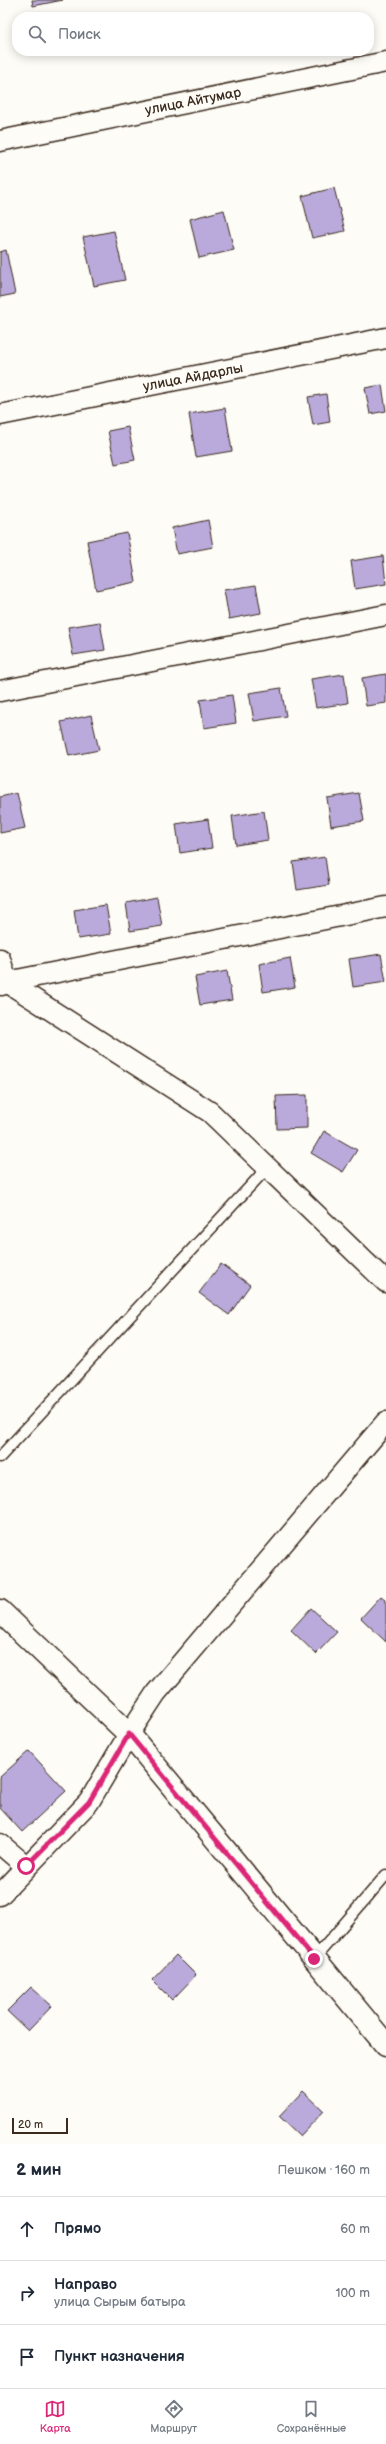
<!DOCTYPE html>
<html lang="ru">
<meta charset="utf-8">
<style>
:root{--surface:#fff;--page:#f6f6f7;--text:#1f2937;--muted:#747a83;--line:#e0e1e3;--accent:#db2777}
body{margin:0;font-family:"Balsamiq Sans",sans-serif;background:var(--page);color:var(--text)}
.scale{position:absolute;left:12px;bottom:10px;width:56px;box-sizing:border-box;padding-left:4px;border:2px solid #3b2a1e;border-top:0;font-size:11px;line-height:14px;white-space:nowrap;color:#3b2a1e;-webkit-text-stroke:3px #fdfcf7;paint-order:stroke}
.stop{position:absolute;width:12px;height:12px;margin:-9px;border:3px solid #db2777;border-radius:50%;background:#fff}
.stop.end{background:#db2777;border-color:#fff;box-shadow:0 1px 4px #0008}
.list{margin:0;padding:0;list-style:none}
h2{display:flex;justify-content:space-between;align-items:center;height:52px;margin:0;padding:0 16px;font-size:17px}
h2 small{font-size:13px;font-weight:400;color:var(--muted)}
.list li{display:grid;grid-template-columns:26px 1fr auto;gap:12px;align-items:center;box-sizing:border-box;height:64px;padding:0 16px;border-top:1px solid var(--line)}
.list b{display:block;font-size:15px;white-space:nowrap}
.list p{margin:0;font-size:13px;white-space:nowrap;color:var(--muted)}
.list em{font-size:13px;font-style:normal;color:var(--muted)}
.icon{flex:none;width:22px;height:22px;fill:none;stroke:currentColor;stroke-width:2;stroke-linecap:round;stroke-linejoin:round}
.map{position:relative;flex:none;width:386px;height:2144px;overflow:hidden}
.search{position:absolute;background:var(--surface);box-shadow:0 2px 10px #0003;left:12px;right:12px;top:12px;height:44px;display:flex;align-items:center;gap:10px;box-sizing:border-box;padding:0 14px;border-radius:16px;color:var(--muted);font-size:15px}
.sheet{height:244px;background:var(--surface)}
nav{display:flex;justify-content:space-around;align-items:center;box-sizing:border-box;height:56px;border-top:1px solid var(--line);background:var(--surface);font-size:11px;color:var(--muted)}
nav a{display:grid;justify-items:center;gap:2px}
nav .on{color:var(--accent)}
.map>svg:first-child{display:block}
.building{fill:#baaadb;stroke:#3b2a1e}
.lines{fill:none;stroke-linecap:round;stroke-linejoin:round}
.lane-casing{stroke:#3b2a1e;stroke-width:13}
.street-casing{stroke:#3b2a1e;stroke-width:23}
.secondary-casing{stroke:#3b2a1e;stroke-width:25}
.lane{stroke:#fdfcf7;stroke-width:10}
.street{stroke:#fdfcf7;stroke-width:20}
.secondary{stroke:#fdfcf7;stroke-width:22}
.route{stroke:#db2777;stroke-width:5}
.labels{text-anchor:middle;dominant-baseline:central;stroke-width:4;stroke-linejoin:round;paint-order:stroke}
.street-label{font-size:14px;fill:#3b2a1e;stroke:#fdfcf7}
</style>
<div class="map">
<svg width="386" height="2144" viewBox="0 0 386 2144">
<rect width="100%" height="100%" fill="#fdfcf7"/>
<filter id="ink" filterUnits="userSpaceOnUse"><feTurbulence type="fractalNoise" baseFrequency=".025" numOctaves="2"/><feDisplacementMap in="SourceGraphic" scale="8" xChannelSelector="R" yChannelSelector="G"/><feConvolveMatrix kernelMatrix="1 2 1 2 8 2 1 2 1" color-interpolation-filters="sRGB"/></filter>
<g filter="url(#ink)">
<g class="building">
<path d="M 32,0 L 63,0 L 33,6 Z"/>
<path d="M 334,188 L 345,231 L 312,238 L 302,196 Z"/>
<path d="M 224,210 L 234,250 L 199,258 L 190,219 Z"/>
<path d="M 114,231 L 125,280 L 94,286 L 83,237 Z"/>
<path d="M 6,250 L 15,294 L 0,297 L 0,252 Z"/>
<path d="M 382,385 L 386,411 L 370,414 L 365,388 Z"/>
<path d="M 326,394 L 330,422 L 313,425 L 308,397 Z"/>
<path d="M 225,408 L 232,451 L 196,457 L 189,414 Z"/>
<path d="M 128,427 L 135,460 L 115,464 L 108,431 Z"/>
<path d="M 208,520 L 213,547 L 177,554 L 172,528 Z"/>
<path d="M 127,533 L 136,582 L 96,590 L 87,541 Z"/>
<path d="M 383,556 L 386,584 L 355,589 L 351,561 Z"/>
<path d="M 256,585 L 261,613 L 229,619 L 224,590 Z"/>
<path d="M 100,622 L 105,650 L 73,655 L 68,627 Z"/>
<path d="M 344,674 L 348,703 L 316,708 L 311,679 Z"/>
<path d="M 386,674 L 386,703 L 366,706 L 362,678 Z"/>
<path d="M 281,688 L 286,716 L 254,721 L 249,693 Z"/>
<path d="M 232,695 L 236,723 L 204,728 L 200,700 Z"/>
<path d="M 91,715 L 99,750 L 69,756 L 61,722 Z"/>
<path d="M 17,793 L 25,828 L 0,833 L 0,797 Z"/>
<path d="M 359,793 L 364,821 L 331,826 L 327,798 Z"/>
<path d="M 264,811 L 268,840 L 236,845 L 232,816 Z"/>
<path d="M 208,819 L 212,848 L 180,853 L 176,824 Z"/>
<path d="M 325,857 L 329,885 L 297,890 L 293,862 Z"/>
<path d="M 157,897 L 162,926 L 130,931 L 126,903 Z"/>
<path d="M 106,905 L 111,934 L 78,939 L 74,910 Z"/>
<path d="M 381,954 L 386,982 L 353,987 L 349,959 Z"/>
<path d="M 290,958 L 295,987 L 263,992 L 259,964 Z"/>
<path d="M 227,971 L 232,1000 L 200,1005 L 195,977 Z"/>
<path d="M 307,1095 L 307,1128 L 277,1129 L 276,1096 Z"/>
<path d="M 324,1131 L 357,1150 L 343,1172 L 311,1153 Z"/>
<path d="M 221,1264 L 250,1285 L 229,1315 L 199,1293 Z"/>
<path d="M 381,1596 L 386,1600 L 386,1642 L 361,1618 Z"/>
<path d="M 311,1608 L 337,1632 L 316,1654 L 291,1630 Z"/>
<path d="M 29,1751 L 66,1791 L 22,1832 L 0,1808 L 0,1777 Z"/>
<path d="M 176,1955 L 196,1975 L 172,2000 L 152,1980 Z"/>
<path d="M 31,1987 L 52,2006 L 28,2031 L 7,2011 Z"/>
<path d="M 303,2091 L 324,2111 L 300,2136 L 279,2116 Z"/>
</g>
<g class="lines">
<g class="lane-casing">
<g id="lane">
<path d="M 0,1457 L 267,1168"/>
<path d="M 314,1959 L 386,1875"/>
</g>
</g>
<g class="street-casing">
<g id="street">
<path d="M 0,141 L 386,62"/>
<path d="M 0,415 L 386,338"/>
<path d="M 0,691 L 386,615"/>
<path d="M 0,959 L 7,982 L 210,1112 L 386,1282"/>
<path d="M 2,985 L 7,982 L 386,907"/>
<path d="M 0,1844 L 26,1866"/>
<path d="M 0,1895 L 89,1802 L 129,1734 L 156,1693 L 386,1422"/>
</g>
</g>
<g class="secondary-casing">
<path id="secondary" d="M 0,1611 L 129,1734 L 386,2045"/>
</g>
<use href="#lane" class="lane"/>
<use href="#street" class="street"/>
<use href="#secondary" class="secondary"/>
</g>
</g>
<g class="lines" filter="url(#ink)">
<path class="route" d="M 26,1866 L 89,1802 L 129,1734 L 314,1959"/>
</g>
<g class="labels">
<g class="street-label">
<text transform="translate(193 101) rotate(-11)">улица Айтумар</text>
<text transform="translate(193 377) rotate(-11)">улица Айдарлы</text>
</g>
</g>
</svg>
<div class="scale">20 m</div>
<div class="stop" style="left:26px;top:1866px"></div>
<div class="stop end" style="left:314px;top:1959px"></div>
<div class="search"><svg class="icon" aria-label="search" viewBox="0 0 24 24"><circle cx="10" cy="10" r="6"/><path d="M15 15l6 6"/></svg>Поиск</div>
</div>
<section class="sheet">
<h2>2 мин<small>Пешком · 160 m</small></h2>
<ul class="list">
<li><svg class="icon" aria-label="ahead" viewBox="0 0 24 24"><path d="M12 20V5M6 11l6-6 6 6"/></svg><div><b>Прямо</b></div><em>60 m</em></li>
<li><svg class="icon" aria-label="right" viewBox="0 0 24 24"><path d="M7 20v-9h11M14 6l5 5-5 5"/></svg><div><b>Направо</b><p>улица Сырым батыра</p></div><em>100 m</em></li>
<li><svg class="icon" aria-label="arrive" viewBox="0 0 24 24"><path d="M6 21V4h12l-3 4 3 4H6"/></svg><div><b>Пункт назначения</b></div></li>
</ul>
</section>
<nav>
<a class="on"><svg class="icon" aria-label="map" viewBox="0 0 24 24"><path d="M3 6l6-2 6 2 6-2v14l-6 2-6-2-6 2zM9 4v14M15 6v14"/></svg>Карта</a>
<a><svg class="icon" aria-label="directions" viewBox="0 0 24 24"><path d="M12 3l9 9-9 9-9-9zM9 14v-3h6M13 9l2 2-2 2"/></svg>Маршрут</a>
<a><svg class="icon" aria-label="saved" viewBox="0 0 24 24"><path d="M7 4h10v16l-5-4-5 4z"/></svg>Сохранённые</a>
</nav>
